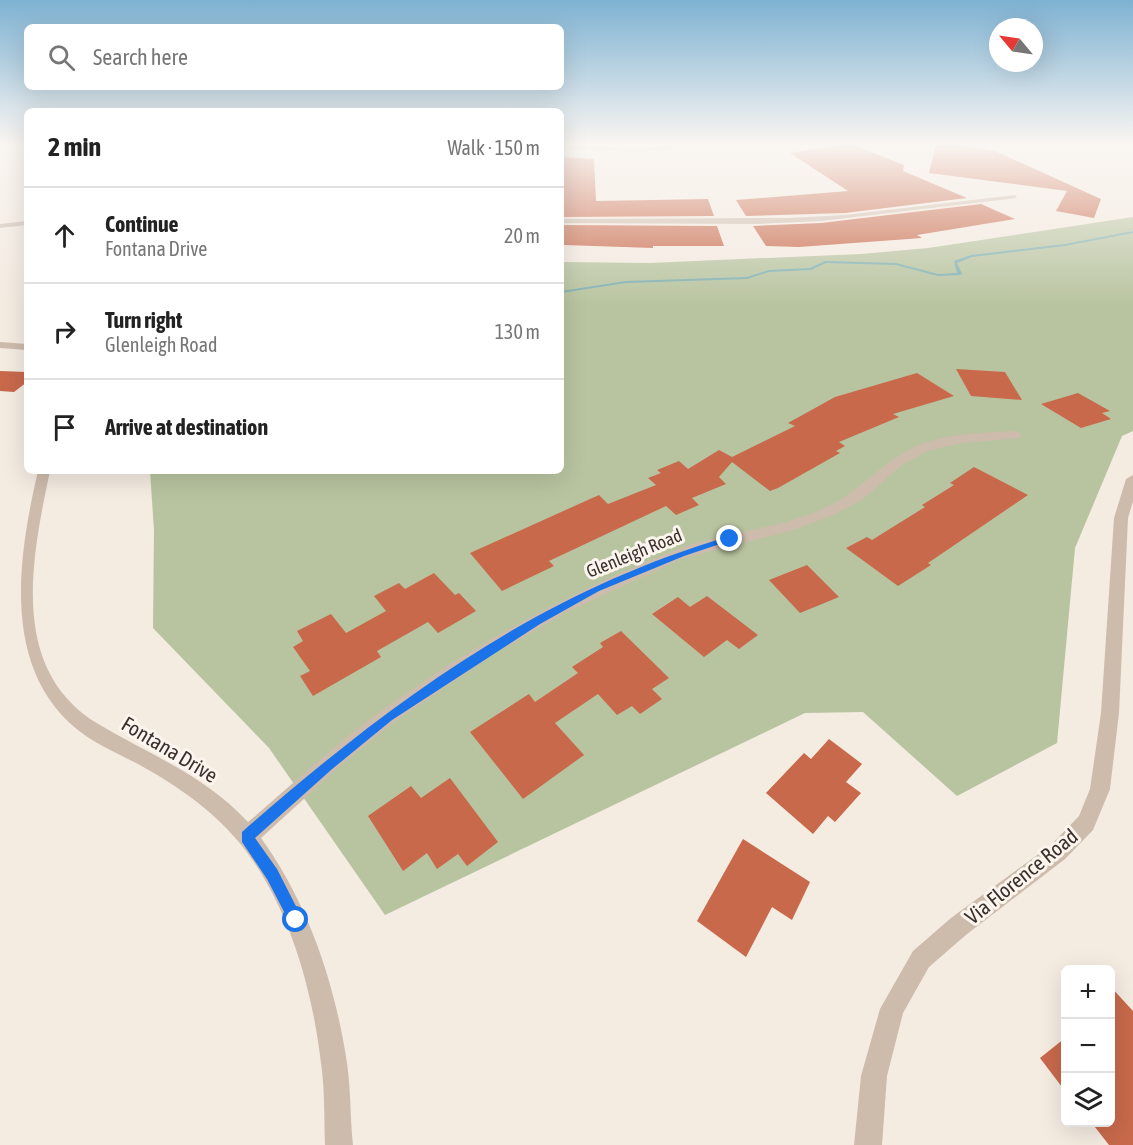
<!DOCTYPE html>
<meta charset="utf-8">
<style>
:root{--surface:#fff;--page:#f6f6f6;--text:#222;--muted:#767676;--line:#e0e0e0}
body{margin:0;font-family:"Asap Condensed",sans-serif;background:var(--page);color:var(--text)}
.controls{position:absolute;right:18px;bottom:18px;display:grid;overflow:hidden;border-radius:9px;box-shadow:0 6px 24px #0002}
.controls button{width:54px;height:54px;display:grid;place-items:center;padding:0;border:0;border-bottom:2px solid var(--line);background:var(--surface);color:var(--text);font:30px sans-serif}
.compass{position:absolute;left:989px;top:18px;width:54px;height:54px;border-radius:50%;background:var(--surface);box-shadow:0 6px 24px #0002;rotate:299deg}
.stop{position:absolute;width:18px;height:18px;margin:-14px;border:4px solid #1a73e8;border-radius:50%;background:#fff}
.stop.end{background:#1a73e8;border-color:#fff;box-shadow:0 2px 6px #0008}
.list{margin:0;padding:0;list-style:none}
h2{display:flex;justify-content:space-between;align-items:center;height:78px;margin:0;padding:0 24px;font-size:26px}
h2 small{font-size:20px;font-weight:400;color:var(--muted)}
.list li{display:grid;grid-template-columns:39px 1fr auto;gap:18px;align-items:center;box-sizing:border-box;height:96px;padding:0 24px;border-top:2px solid var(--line)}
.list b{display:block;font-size:22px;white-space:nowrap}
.list p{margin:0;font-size:20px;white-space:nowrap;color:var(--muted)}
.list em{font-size:20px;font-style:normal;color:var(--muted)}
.icon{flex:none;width:33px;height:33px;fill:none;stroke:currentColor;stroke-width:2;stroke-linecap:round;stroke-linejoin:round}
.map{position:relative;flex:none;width:1133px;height:1145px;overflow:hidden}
.search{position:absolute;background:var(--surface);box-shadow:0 6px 24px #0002;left:24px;top:24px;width:540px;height:66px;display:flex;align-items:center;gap:15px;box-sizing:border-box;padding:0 21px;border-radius:9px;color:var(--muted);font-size:22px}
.panel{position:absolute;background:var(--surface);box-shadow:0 6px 24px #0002;left:24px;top:108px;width:540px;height:366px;border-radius:9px}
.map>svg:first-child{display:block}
.green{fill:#b8c4a0}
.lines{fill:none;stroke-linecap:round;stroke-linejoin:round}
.stream{fill:#7fb0b2;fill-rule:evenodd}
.building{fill:#c8694b}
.minor{fill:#cdbbac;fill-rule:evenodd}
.route{fill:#1a73e8}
.labels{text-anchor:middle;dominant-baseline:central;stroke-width:6;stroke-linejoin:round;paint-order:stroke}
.street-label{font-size:18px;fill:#3b302b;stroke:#fbf5ee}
.near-street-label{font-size:21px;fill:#3b302b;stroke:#fbf5ee}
</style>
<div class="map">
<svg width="1133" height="1145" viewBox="0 0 1133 1145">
<rect width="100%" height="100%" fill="#f4ebe1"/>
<path class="green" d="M 1133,217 L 1133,431 L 1122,436 L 1075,548 L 1057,743 L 957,796 L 863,712 L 805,713 L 385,915 L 269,748 L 153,628 L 154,530 L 150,471 L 561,471 L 561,262 L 649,263 L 861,254 L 928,248 Z"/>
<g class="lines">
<path class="stream" d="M 1133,231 L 1133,233 L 1065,246 L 972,257 L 957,263 L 962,274 L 960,275 L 938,276 L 896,265 L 826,263 L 811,270 L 769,272 L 747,279 L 626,283 L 561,293 L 561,291 L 626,281 L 747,277 L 769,270 L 810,268 L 825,261 L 896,263 L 938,274 L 957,273 L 954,261 L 971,255 L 1065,244 Z"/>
</g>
<g class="building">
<path d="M 838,145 L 854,145 L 904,165 L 903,171 L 967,198 L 845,213 L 746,216 L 736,200 L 848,191 L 790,153 Z"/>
<path d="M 936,145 L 961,145 L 995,151 L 1101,199 L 1094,218 L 1056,211 L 1067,191 L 929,173 Z"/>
<path d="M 561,157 L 594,159 L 596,201 L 708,199 L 714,216 L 563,217 L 561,211 Z"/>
<path d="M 981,204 L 1015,219 L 917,235 L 922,238 L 799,247 L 766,246 L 753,226 L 821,223 Z"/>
<path d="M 564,225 L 717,226 L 724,246 L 653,246 L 653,248 L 564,245 Z"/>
<path d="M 956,369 L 1005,372 L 1022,400 L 971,396 Z"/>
<path d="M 0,371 L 27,372 L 27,382 L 14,392 L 0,391 Z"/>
<path d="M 917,373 L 954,396 L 893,414 L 899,417 L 839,442 L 845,446 L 836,451 L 840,453 L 778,488 L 770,491 L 732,462 L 719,477 L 726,484 L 692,498 L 699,505 L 676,515 L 666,506 L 549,561 L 554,566 L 502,591 L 470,553 L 599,495 L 608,504 L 656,485 L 648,478 L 661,473 L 657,470 L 679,461 L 688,469 L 719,450 L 732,457 L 795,426 L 788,423 L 835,397 Z"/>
<path d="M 1078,393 L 1110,411 L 1102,413 L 1111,419 L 1081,428 L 1041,404 Z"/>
<path d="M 974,467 L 1028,495 L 928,563 L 931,565 L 898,586 L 846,548 L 867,537 L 872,540 L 925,507 L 922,505 L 954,485 L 950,483 Z"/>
<path d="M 807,565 L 839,597 L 800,613 L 769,580 Z"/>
<path d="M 434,573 L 455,595 L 459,593 L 476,611 L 438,633 L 428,622 L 377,651 L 381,657 L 313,696 L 300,676 L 310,671 L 293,647 L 303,641 L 297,631 L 331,614 L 346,633 L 386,611 L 374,596 L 399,583 L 405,589 Z"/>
<path d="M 707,596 L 758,635 L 739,649 L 727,640 L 704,657 L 652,614 L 678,597 L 690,607 Z"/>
<path d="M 621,631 L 669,678 L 652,689 L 662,699 L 640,714 L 632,706 L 617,715 L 598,694 L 555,723 L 584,755 L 523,799 L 470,732 L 529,694 L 535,702 L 578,673 L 572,667 L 603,647 L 600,643 Z"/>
<path d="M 829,739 L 862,764 L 846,782 L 861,793 L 835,822 L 828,816 L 813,834 L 766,793 L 804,753 L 811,759 Z"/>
<path d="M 450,778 L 498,842 L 467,866 L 458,854 L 437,869 L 427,853 L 403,871 L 368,816 L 411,786 L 421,798 Z"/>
<path d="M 743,839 L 810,882 L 792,920 L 772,907 L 746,957 L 697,921 Z"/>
<path d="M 1110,986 L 1133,1011 L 1133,1145 L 1109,1145 L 1091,1122 L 1110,1122 Z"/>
<path d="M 1065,1038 L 1065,1091 L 1040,1058 Z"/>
</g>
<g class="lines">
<g class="minor">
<path d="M 561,145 L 638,148 L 710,145 L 638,152 L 561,148 Z"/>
<path d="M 1017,145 L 1108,145 L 1105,147 Z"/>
<path d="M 1015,195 L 1017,198 L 821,221 L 756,224 L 561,223 L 561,219 L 788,218 L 845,215 Z"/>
<path d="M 27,221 L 27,225 L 0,228 L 0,224 Z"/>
<path d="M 0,342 L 27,344 L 27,350 L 0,348 Z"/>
<path d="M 1016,431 L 1022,435 L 1020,438 L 962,443 L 927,451 L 902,465 L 863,499 L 835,514 L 797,529 L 681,559 L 569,611 L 497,652 L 394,722 L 340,766 L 261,838 C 308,903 335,983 347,1063 C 351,1090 350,1118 353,1145 L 325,1145 C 324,1118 325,1090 321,1063 C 312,987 288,901 238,841 C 210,808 176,785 138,764 C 121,755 102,747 86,736 C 0,676 17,561 38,471 L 50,471 C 32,557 7,671 100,725 C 154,757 204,775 248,822 C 287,789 324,754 365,723 C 458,653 561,596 668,553 C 716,533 768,531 816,512 C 855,496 869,474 902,454 C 934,433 979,433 1016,431 Z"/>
<path d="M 1133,475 L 1133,501 L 1128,518 L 1119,713 L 1110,789 L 1093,830 L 1065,859 L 967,934 L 929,967 L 903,1013 L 887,1076 L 882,1145 L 854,1145 L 861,1076 L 880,1009 L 913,951 L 951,918 L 1051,845 L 1079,816 L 1090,789 L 1101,713 L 1114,518 L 1126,479 Z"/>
</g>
</g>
<linearGradient id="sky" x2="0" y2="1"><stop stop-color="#7eb2d2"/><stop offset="0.47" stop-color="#faf6f2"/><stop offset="1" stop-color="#faf6f2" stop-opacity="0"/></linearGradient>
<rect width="1133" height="306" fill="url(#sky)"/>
<path class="route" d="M 727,537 L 735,539 L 684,556 L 599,591 L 540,624 L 392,720 L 331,770 L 255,838 L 277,869 L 303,920 L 301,925 L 296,927 L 291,925 L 267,879 L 242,842 L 242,832 C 389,703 537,593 727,537 Z"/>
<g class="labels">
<g class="street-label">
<text transform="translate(634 553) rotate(-22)">Glenleigh Road</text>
</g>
<g class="near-street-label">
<text transform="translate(170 749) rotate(31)">Fontana Drive</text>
<text transform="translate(1021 876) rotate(-39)">Via Florence Road</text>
</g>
</g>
</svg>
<div class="controls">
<button>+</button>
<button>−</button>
<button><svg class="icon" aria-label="layers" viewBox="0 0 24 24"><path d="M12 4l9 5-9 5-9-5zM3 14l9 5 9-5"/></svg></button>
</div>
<svg class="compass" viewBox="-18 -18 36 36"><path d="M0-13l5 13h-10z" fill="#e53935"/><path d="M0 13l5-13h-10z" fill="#767676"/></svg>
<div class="stop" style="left:296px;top:920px"></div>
<div class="stop end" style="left:730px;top:539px"></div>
<div class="search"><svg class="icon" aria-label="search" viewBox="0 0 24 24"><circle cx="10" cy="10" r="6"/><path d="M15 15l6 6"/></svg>Search here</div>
<section class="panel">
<h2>2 min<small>Walk · 150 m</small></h2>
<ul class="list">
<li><svg class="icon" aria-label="ahead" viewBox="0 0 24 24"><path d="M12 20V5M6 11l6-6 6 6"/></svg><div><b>Continue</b><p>Fontana Drive</p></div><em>20 m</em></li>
<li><svg class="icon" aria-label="right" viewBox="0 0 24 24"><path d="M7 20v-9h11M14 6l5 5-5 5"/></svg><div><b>Turn right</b><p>Glenleigh Road</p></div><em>130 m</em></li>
<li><svg class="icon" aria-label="arrive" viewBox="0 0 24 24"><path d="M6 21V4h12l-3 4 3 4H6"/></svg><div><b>Arrive at destination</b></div></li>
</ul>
</section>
</div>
